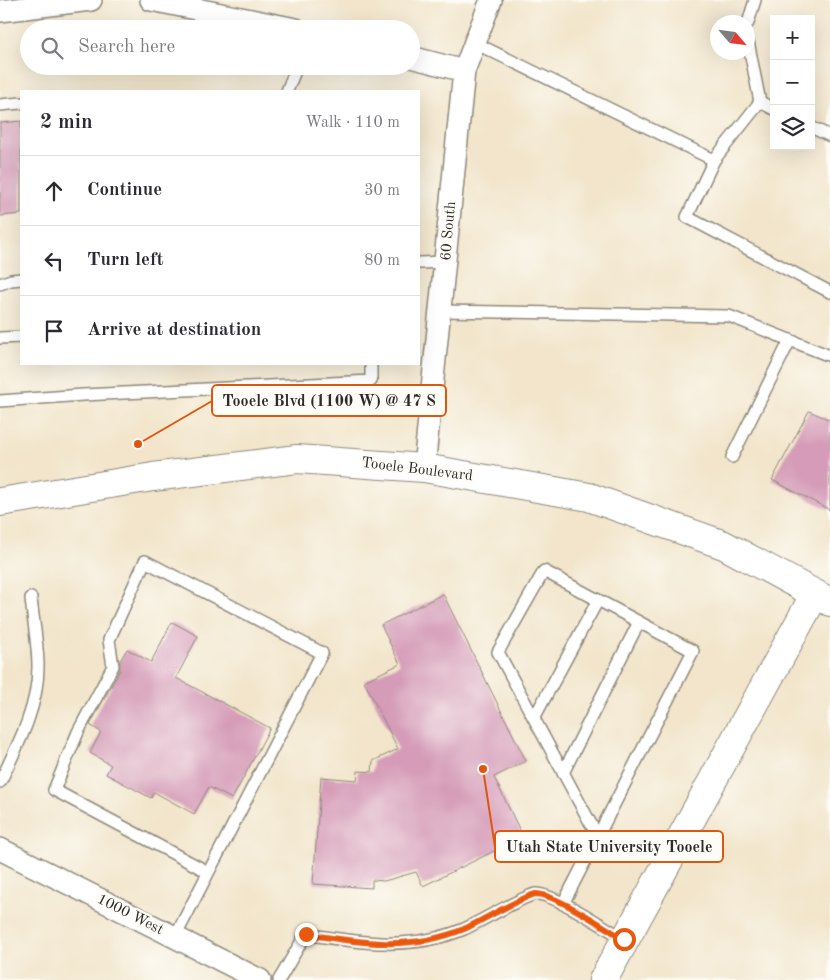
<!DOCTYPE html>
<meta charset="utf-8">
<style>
:root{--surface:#fff;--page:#f7f7f7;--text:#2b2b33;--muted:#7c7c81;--line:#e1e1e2}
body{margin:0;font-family:"Old Standard TT",serif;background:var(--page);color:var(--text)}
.controls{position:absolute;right:15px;top:15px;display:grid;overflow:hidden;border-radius:0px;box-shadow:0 5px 20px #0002}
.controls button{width:45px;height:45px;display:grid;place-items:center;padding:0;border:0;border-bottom:1px solid var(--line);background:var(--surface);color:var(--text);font:25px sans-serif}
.compass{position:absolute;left:710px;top:15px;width:45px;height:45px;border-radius:50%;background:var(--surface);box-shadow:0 5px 20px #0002;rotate:118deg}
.stop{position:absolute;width:15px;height:15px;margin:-11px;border:4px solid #ea580c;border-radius:50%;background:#fff}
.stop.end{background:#ea580c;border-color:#fff;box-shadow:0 1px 5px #0008}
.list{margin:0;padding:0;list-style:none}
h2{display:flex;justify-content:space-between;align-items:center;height:65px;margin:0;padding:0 20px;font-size:21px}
h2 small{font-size:16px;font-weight:400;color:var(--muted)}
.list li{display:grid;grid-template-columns:32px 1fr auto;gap:15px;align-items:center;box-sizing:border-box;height:70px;padding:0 20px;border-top:1px solid var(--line)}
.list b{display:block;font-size:19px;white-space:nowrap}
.list em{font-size:16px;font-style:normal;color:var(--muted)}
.icon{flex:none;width:28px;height:28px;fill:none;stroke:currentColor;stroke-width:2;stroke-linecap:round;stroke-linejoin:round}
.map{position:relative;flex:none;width:830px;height:980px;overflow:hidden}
.search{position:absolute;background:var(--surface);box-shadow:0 5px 20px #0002;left:20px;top:20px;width:400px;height:55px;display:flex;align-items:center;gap:12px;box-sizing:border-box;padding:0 18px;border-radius:28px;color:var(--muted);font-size:19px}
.panel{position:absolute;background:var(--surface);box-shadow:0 5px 20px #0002;left:20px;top:90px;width:400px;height:275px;border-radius:0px}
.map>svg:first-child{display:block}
.building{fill:#d59bb8}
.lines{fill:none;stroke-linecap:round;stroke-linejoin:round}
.lane-casing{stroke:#8e887b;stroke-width:14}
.street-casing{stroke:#8e887b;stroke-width:24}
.secondary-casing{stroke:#8e887b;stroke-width:30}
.lane{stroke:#fff;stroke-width:11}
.street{stroke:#fff;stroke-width:21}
.secondary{stroke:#fff;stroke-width:28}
.route{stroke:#ea580c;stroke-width:6}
.labels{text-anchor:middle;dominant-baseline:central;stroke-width:5;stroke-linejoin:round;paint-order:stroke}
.street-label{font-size:15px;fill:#2b2b2b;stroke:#fdfcf7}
.leader{fill:none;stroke:#df570e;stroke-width:2}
.callout-dot{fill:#df570e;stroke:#fdfcf7;stroke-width:2}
.callout{fill:#fdfcf7;stroke:#df570e;stroke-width:2}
.callout-label{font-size:16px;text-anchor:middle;font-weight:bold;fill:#2b2b2b}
</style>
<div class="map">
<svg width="830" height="980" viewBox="0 0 830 980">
<rect width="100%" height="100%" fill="#fdfcf7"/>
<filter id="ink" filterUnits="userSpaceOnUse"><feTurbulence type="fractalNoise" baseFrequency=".02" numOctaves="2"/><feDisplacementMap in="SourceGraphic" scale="10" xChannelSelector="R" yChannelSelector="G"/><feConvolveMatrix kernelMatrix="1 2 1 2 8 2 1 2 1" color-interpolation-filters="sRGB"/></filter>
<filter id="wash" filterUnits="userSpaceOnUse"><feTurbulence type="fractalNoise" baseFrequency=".0096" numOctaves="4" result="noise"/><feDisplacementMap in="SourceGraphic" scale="20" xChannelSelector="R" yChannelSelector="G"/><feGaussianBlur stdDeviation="1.12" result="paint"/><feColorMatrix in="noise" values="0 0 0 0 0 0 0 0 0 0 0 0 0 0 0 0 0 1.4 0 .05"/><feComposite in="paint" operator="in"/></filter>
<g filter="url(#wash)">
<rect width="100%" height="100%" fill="#f2e5cb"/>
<g id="blocks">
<g class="building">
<path d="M 21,121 L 21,214 L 0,216 L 0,123 Z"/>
<path d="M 809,411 L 830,420 L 830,510 L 772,480 Z"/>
<path d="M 443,594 L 526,761 L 494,777 L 523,837 L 423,886 L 416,872 L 384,881 L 372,880 L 372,888 L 313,884 L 321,777 L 357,780 L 358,771 L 372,772 L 373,761 L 398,749 L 364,681 L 400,664 L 381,625 Z"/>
<path d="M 172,622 L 198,636 L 176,678 L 270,728 L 232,799 L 209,787 L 194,814 L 154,792 L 151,798 L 106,774 L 111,765 L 90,753 L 101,732 L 90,725 L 120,670 L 120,661 L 127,649 L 151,662 Z"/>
</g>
</g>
</g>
<g filter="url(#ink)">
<use href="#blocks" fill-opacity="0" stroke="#8e887b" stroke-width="1"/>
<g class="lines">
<g class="lane-casing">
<g id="lane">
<path d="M 748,23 L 755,0"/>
<path d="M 748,41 L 760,102"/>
<path d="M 473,42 L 714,160 L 760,102 L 774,109"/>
<path d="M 287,91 L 297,66"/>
<path d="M 0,105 L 21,103"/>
<path d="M 811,127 L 830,136"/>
<path d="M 714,160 L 687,217 L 830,292"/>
<path d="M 419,263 L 446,262"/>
<path d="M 0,284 L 11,280 L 21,279"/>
<path d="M 441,311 L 729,316 L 830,356"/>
<path d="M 0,338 L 21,337"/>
<path d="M 0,401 L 83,395 L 371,381 L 371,364"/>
<path d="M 732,457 L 790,340"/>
<path d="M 534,718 L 598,600"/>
<path d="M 563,773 L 639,622"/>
<path d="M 0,782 C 18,745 38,708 38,667 C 38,644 33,620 31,598"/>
<path d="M 563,904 L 693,651 L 544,571 L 498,652 L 598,837"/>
<path d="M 175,937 L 322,653 L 145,561 L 109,640 L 113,666 L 78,732 L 54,790 L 208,872"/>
<path d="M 279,980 L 306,934 C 359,943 412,951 464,929 C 478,923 525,895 536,894 C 555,894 606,928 624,939"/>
</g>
</g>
<g class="street-casing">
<g id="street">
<path d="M 151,0 L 296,29"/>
<path d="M 0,11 L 91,0"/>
<path d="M 411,57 L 464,71"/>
<path d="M 424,468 L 464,71 L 491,0"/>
<path d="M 0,849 L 260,980"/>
</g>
</g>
<g class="secondary-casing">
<g id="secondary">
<path d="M 0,502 L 153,477 L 297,459 L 424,468 L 589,497 L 724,545 L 830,602"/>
<path d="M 603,980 L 815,594"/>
</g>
</g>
<use href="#lane" class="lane"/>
<use href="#street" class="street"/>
<use href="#secondary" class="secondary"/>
</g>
</g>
<g class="lines" filter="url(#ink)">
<path class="route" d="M 306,934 C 359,943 412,951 464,929 C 478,923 525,895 536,894 C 555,894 606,928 624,939"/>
</g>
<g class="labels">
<g class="street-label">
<text transform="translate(449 231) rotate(-85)">60 South</text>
<text transform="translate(417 470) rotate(7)">Tooele Boulevard</text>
<text transform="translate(130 915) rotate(27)">1000 West</text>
</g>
</g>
<path class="leader" d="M138 444L212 401M483 769L495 847"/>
<g class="callout-dot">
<circle cx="138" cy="444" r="5"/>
<circle cx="483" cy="769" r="5"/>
</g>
<g class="callout">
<rect x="212" y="385" width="234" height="31" rx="5"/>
<rect x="495" y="831" width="228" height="31" rx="5"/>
</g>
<g class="callout-label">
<text x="329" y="406">Tooele Blvd (1100 W) @ 47 S</text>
<text x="609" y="852">Utah State University Tooele</text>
</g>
</svg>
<div class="controls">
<button>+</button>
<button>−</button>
<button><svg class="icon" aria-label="layers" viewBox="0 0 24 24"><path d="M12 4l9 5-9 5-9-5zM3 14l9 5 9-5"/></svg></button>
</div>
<svg class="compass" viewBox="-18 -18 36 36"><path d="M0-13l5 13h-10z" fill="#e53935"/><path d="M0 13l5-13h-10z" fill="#7c7c81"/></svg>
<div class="stop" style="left:624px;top:939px"></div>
<div class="stop end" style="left:306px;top:934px"></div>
<div class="search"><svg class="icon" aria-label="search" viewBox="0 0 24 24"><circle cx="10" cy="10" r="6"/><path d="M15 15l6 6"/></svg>Search here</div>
<section class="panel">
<h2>2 min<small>Walk · 110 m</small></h2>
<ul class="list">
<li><svg class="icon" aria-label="ahead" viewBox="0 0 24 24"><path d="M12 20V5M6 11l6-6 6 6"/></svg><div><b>Continue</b></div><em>30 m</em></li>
<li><svg class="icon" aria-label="left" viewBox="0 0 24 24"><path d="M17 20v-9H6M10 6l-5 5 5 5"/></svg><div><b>Turn left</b></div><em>80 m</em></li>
<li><svg class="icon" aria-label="arrive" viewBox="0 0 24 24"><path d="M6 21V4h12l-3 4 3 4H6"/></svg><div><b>Arrive at destination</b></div></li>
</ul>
</section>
</div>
